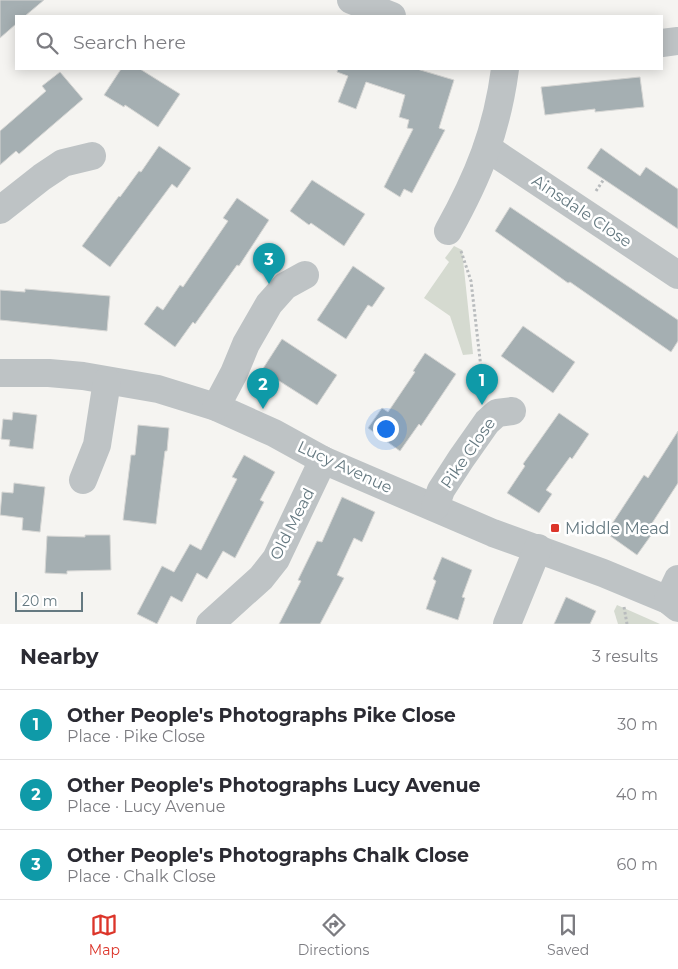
<!DOCTYPE html>
<meta charset="utf-8">
<style>
:root{--surface:#fff;--page:#f2f2f3;--text:#2b2b33;--muted:#7c7c81;--line:#e1e1e2;--accent:#dc352a}
body{margin:0;font-family:Montserrat,sans-serif;background:var(--page);color:var(--text)}
.scale{position:absolute;left:15px;bottom:12px;width:68px;box-sizing:border-box;padding-left:5px;border:2px solid #657981;border-top:0;font-size:14px;line-height:18px;white-space:nowrap;color:#657981;-webkit-text-stroke:4px #fff;paint-order:stroke}
.you{position:absolute;left:385px;top:428px;width:18px;height:18px;margin:-12px;border:4px solid #fff;border-radius:50%;background:#1a73e8;box-shadow:0 0 0 8px #1a73e833}
.badge{display:grid;place-items:center;width:32px;height:32px;border-radius:50%;background:var(--accent);color:#fff;font-size:16px;font-weight:700}
.pin{position:absolute;translate:-50% -41px;filter:drop-shadow(0 1px 2px #0008)}
.pin::after{content:'';position:absolute;top:26px;width:18px;height:15px;background:inherit;clip-path:polygon(0 0,100% 0,50% 100%)}
.list{margin:0;padding:0;list-style:none}
h2{display:flex;justify-content:space-between;align-items:center;height:65px;margin:0;padding:0 20px;font-size:21px}
h2 small{font-size:16px;font-weight:400;color:var(--muted)}
.list li{display:grid;grid-template-columns:32px 1fr auto;gap:15px;align-items:center;box-sizing:border-box;height:70px;padding:0 20px;border-top:1px solid var(--line)}
.list b{display:block;font-size:19px;white-space:nowrap}
.list p{margin:0;font-size:16px;white-space:nowrap;color:var(--muted)}
.list em{font-size:16px;font-style:normal;color:var(--muted)}
.icon{flex:none;width:28px;height:28px;fill:none;stroke:currentColor;stroke-width:2;stroke-linecap:round;stroke-linejoin:round}
.map{position:relative;flex:none;width:678px;height:624px;overflow:hidden}
.search{position:absolute;background:var(--surface);box-shadow:0 2px 12px #0003;left:15px;right:15px;top:15px;height:55px;display:flex;align-items:center;gap:12px;box-sizing:border-box;padding:0 18px;border-radius:0px;color:var(--muted);font-size:19px}
.sheet{height:275px;background:var(--surface)}
nav{display:flex;justify-content:space-around;align-items:center;box-sizing:border-box;height:70px;border-top:1px solid var(--line);background:var(--surface);font-size:14px;color:var(--muted)}
nav a{display:grid;justify-items:center;gap:2px}
nav .on{color:var(--accent)}
.map>svg:first-child{display:block}
.green{fill:#d5dad0}
.building{fill:#a5afb2;stroke:#d6d6d4}
.lines{fill:none;stroke-linecap:round;stroke-linejoin:round}
.path{stroke:#b8bbbd;stroke-width:3;stroke-dasharray:2.5 2.5;stroke-linecap:butt}
.minor{stroke:#bec3c5;stroke-width:28}
.poi-dot{fill:#dc352a;stroke:#fff;stroke-width:2}
.labels{text-anchor:middle;dominant-baseline:central;stroke-width:5;stroke-linejoin:round;paint-order:stroke}
.street-label{font-size:16px;fill:#657981;stroke:#fff}
.poi-label{font-size:16px;fill:#657981;stroke:#fff;text-anchor:start}
</style>
<div class="map">
<svg width="678" height="624" viewBox="0 0 678 624">
<rect width="100%" height="100%" fill="#f5f4f1"/>
<g class="green">
<path d="M 454,246 L 462,250 L 473,354 L 463,355 L 450,316 L 424,298 L 449,262 L 445,258 Z"/>
<path d="M 617,605 L 660,624 L 618,624 L 614,611 Z"/>
</g>
<g class="building">
<path d="M 0,0 L 44,0 L 25,16 L 16,16 L 16,24 L 0,38 Z"/>
<path d="M 121,69 L 140,69 L 180,94 L 158,127 L 125,105 L 124,107 L 104,95 Z"/>
<path d="M 338,69 L 417,69 L 454,80 L 439,128 L 445,130 L 412,193 L 404,189 L 400,197 L 384,187 L 413,129 L 407,128 L 409,120 L 399,117 L 405,95 L 366,82 L 356,109 L 338,102 L 348,76 L 337,72 Z"/>
<path d="M 60,72 L 83,99 L 19,154 L 16,151 L 0,165 L 0,131 L 46,91 L 42,86 Z"/>
<path d="M 640,77 L 644,107 L 595,112 L 595,109 L 545,115 L 541,87 Z"/>
<path d="M 159,146 L 191,168 L 177,188 L 172,184 L 110,267 L 82,246 L 119,196 L 120,197 L 139,171 L 141,172 Z"/>
<path d="M 601,148 L 640,176 L 646,167 L 678,189 L 678,229 L 587,168 Z"/>
<path d="M 312,180 L 365,214 L 344,246 L 311,223 L 309,225 L 290,211 Z"/>
<path d="M 237,198 L 269,220 L 239,266 L 237,265 L 195,324 L 193,322 L 175,347 L 144,324 L 157,306 L 163,310 L 180,285 L 183,287 L 228,221 L 223,218 Z"/>
<path d="M 510,207 L 678,320 L 678,341 L 671,352 L 570,282 L 568,283 L 495,231 Z"/>
<path d="M 353,266 L 385,288 L 372,307 L 368,305 L 346,339 L 317,320 Z"/>
<path d="M 25,289 L 110,296 L 107,331 L 0,320 L 0,290 L 25,292 Z"/>
<path d="M 523,326 L 575,362 L 553,393 L 501,356 Z"/>
<path d="M 282,339 L 337,375 L 317,405 L 262,370 Z"/>
<path d="M 425,353 L 456,374 L 421,426 L 419,424 L 400,451 L 368,428 L 382,408 L 388,412 L 415,372 L 413,371 Z"/>
<path d="M 13,412 L 37,415 L 33,449 L 9,446 L 10,440 L 1,439 L 3,419 L 12,420 Z"/>
<path d="M 559,413 L 589,434 L 572,459 L 570,457 L 546,490 L 552,494 L 539,513 L 507,493 L 525,466 L 523,464 Z"/>
<path d="M 138,425 L 169,428 L 167,451 L 165,451 L 156,524 L 123,520 L 131,455 L 135,455 Z"/>
<path d="M 678,431 L 678,483 L 647,531 L 652,534 L 637,555 L 606,533 L 644,475 L 648,478 Z"/>
<path d="M 244,455 L 275,472 L 260,500 L 264,502 L 235,558 L 223,551 L 207,579 L 197,573 L 182,602 L 171,596 L 157,624 L 137,614 L 162,566 L 174,572 L 190,544 L 201,550 L 237,479 L 232,477 Z"/>
<path d="M 14,483 L 45,487 L 40,532 L 22,530 L 23,518 L 0,515 L 2,492 L 13,493 Z"/>
<path d="M 342,497 L 375,512 L 362,542 L 354,538 L 337,575 L 344,578 L 320,624 L 279,624 L 301,581 L 298,580 L 317,541 L 322,542 Z"/>
<path d="M 85,535 L 110,535 L 111,570 L 67,571 L 67,574 L 45,573 L 47,536 L 85,537 Z"/>
<path d="M 442,557 L 472,570 L 462,597 L 465,598 L 458,620 L 426,609 L 436,581 L 433,579 Z"/>
<path d="M 566,597 L 596,611 L 590,624 L 554,624 Z"/>
</g>
<g class="lines">
<g class="path">
<path d="M 596,191 L 604,179"/>
<path d="M 461,251 L 471,281 L 484,394"/>
<path d="M 624,607 L 627,624"/>
</g>
<g class="minor">
<path d="M 351,0 L 392,16"/>
<path d="M 662,43 L 678,41"/>
<path d="M 487,148 L 678,275"/>
<path d="M 0,210 L 42,177 L 63,163 L 92,156"/>
<path d="M 448,231 C 478,177 497,131 505,69"/>
<path d="M 0,373 L 49,373 L 83,376 L 158,389 L 216,407 L 274,433 L 323,460 L 493,533 L 603,573 L 668,600 L 678,608"/>
<path d="M 216,407 L 234,373 L 246,344 L 269,304 L 285,286 L 305,275"/>
<path d="M 83,480 L 97,445 L 107,381"/>
<path d="M 435,507 L 441,490 L 461,459 L 487,422 L 497,413 L 512,411"/>
<path d="M 668,600 L 678,579"/>
<path d="M 210,624 L 261,578 L 276,559 L 323,460"/>
<path d="M 507,624 L 538,548"/>
</g>
</g>
<rect class="poi-dot" x="550" y="523" width="10" height="10" rx="2.5"/>
<g class="labels">
<g class="street-label">
<text transform="translate(582 211) rotate(34)">Ainsdale Close</text>
<text transform="translate(468 453) rotate(-55)">Pike Close</text>
<text transform="translate(345 467) rotate(25)">Lucy Avenue</text>
<text transform="translate(292 524) rotate(-63)">Old Mead</text>
</g>
<g class="poi-label">
<text x="565" y="528">Middle Mead</text>
</g>
</g>
</svg>
<div class="scale">20 m</div>
<div class="you"></div>
<div class="pin badge" style="left:482px;top:405px;background:#0f9aa8">1</div>
<div class="pin badge" style="left:263px;top:409px;background:#0f9aa8">2</div>
<div class="pin badge" style="left:269px;top:284px;background:#0f9aa8">3</div>
<div class="search"><svg class="icon" aria-label="search" viewBox="0 0 24 24"><circle cx="10" cy="10" r="6"/><path d="M15 15l6 6"/></svg>Search here</div>
</div>
<section class="sheet">
<h2>Nearby<small>3 results</small></h2>
<ul class="list">
<li><span class="badge" style="background:#0f9aa8">1</span><div><b>Other People's Photographs Pike Close</b><p>Place · Pike Close</p></div><em>30 m</em></li>
<li><span class="badge" style="background:#0f9aa8">2</span><div><b>Other People's Photographs Lucy Avenue</b><p>Place · Lucy Avenue</p></div><em>40 m</em></li>
<li><span class="badge" style="background:#0f9aa8">3</span><div><b>Other People's Photographs Chalk Close</b><p>Place · Chalk Close</p></div><em>60 m</em></li>
</ul>
</section>
<nav>
<a class="on"><svg class="icon" aria-label="map" viewBox="0 0 24 24"><path d="M3 6l6-2 6 2 6-2v14l-6 2-6-2-6 2zM9 4v14M15 6v14"/></svg>Map</a>
<a><svg class="icon" aria-label="directions" viewBox="0 0 24 24"><path d="M12 3l9 9-9 9-9-9zM9 14v-3h6M13 9l2 2-2 2"/></svg>Directions</a>
<a><svg class="icon" aria-label="saved" viewBox="0 0 24 24"><path d="M7 4h10v16l-5-4-5 4z"/></svg>Saved</a>
</nav>
